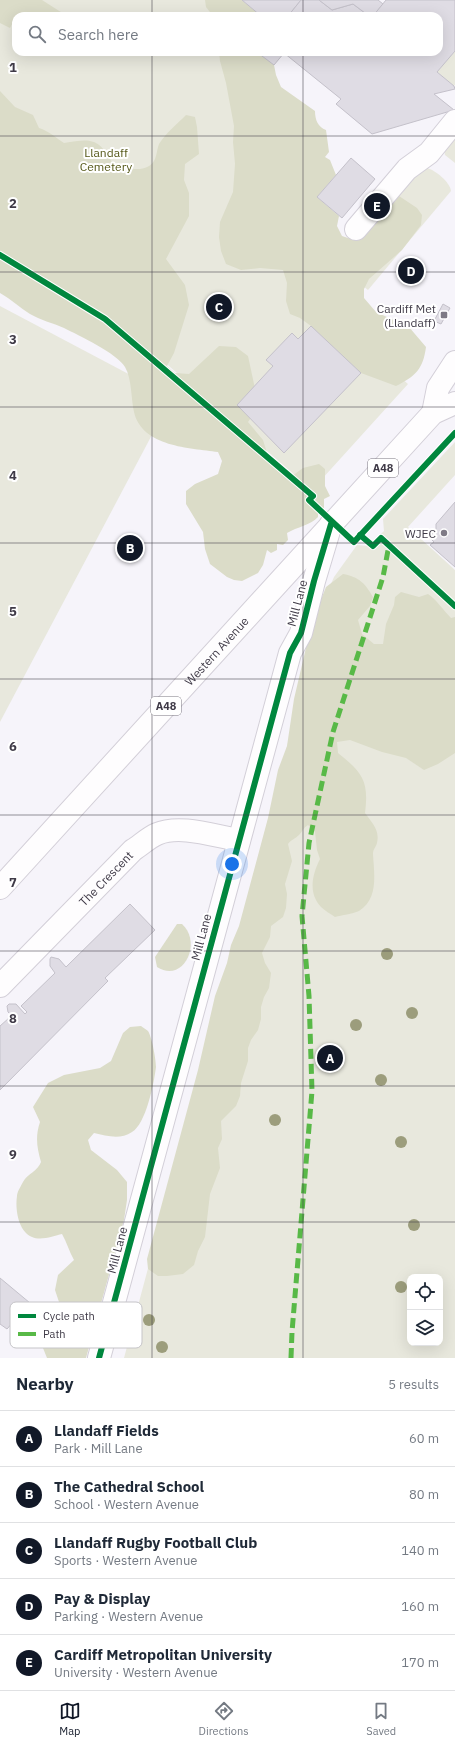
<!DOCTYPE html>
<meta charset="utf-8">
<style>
:root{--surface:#fff;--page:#f2f2f3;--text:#1f2937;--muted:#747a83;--line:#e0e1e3;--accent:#111827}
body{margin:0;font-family:"IBM Plex Sans",sans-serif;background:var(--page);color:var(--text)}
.controls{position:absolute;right:12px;bottom:12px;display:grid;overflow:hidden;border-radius:8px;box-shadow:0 4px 16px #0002}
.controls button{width:36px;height:36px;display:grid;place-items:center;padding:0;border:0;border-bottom:1px solid var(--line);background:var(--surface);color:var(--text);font:20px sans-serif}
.you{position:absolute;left:232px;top:864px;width:14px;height:14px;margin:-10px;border:3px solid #fff;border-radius:50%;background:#1a73e8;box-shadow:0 0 0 6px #1a73e833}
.badge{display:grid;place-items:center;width:26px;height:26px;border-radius:50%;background:var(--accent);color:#fff;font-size:13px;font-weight:700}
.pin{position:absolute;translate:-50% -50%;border:2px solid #fff;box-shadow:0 1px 4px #0006}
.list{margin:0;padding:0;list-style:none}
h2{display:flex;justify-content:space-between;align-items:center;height:52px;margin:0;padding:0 16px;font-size:17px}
h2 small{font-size:13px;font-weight:400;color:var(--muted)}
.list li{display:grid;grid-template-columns:26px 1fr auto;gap:12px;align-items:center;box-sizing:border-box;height:56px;padding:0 16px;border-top:1px solid var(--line)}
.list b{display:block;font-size:15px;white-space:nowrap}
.list p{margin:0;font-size:13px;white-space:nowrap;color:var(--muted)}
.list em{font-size:13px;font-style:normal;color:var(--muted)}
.icon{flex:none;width:22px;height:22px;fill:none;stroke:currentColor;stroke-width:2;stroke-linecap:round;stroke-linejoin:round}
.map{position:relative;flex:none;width:455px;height:1358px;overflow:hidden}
.search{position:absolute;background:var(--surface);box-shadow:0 4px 16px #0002;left:12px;right:12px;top:12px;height:44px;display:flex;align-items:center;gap:10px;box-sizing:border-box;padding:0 14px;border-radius:12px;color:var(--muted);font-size:15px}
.sheet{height:332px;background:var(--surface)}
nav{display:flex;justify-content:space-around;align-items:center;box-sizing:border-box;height:56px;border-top:1px solid var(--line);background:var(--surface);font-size:11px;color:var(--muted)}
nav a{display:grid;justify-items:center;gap:2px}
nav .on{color:var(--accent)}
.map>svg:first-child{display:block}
.green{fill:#e8e8dd;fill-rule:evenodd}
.forest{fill:#dbdcc8}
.building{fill:#dfdce4;stroke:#c4c1ca}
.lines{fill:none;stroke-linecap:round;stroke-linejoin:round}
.minor-casing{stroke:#d3cfd8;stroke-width:24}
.highway-casing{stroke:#d3cfd8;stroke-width:24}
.minor{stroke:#fefdfe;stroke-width:22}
.highway{stroke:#fefdfe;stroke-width:22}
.quiet{stroke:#58b947;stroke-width:5;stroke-dasharray:10 5;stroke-linecap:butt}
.cycleway-casing{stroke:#fff;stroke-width:8}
.cycleway{stroke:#00873e;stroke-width:6}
.tree{fill:#9c9d7c}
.grid{fill:none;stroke:#3f3a47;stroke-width:1;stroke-opacity:0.55}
.poi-dot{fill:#7f7b86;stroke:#fff;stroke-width:1.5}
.labels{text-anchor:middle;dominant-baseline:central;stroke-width:4;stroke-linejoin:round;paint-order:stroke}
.shield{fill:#fff;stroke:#79757e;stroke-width:1}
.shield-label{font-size:11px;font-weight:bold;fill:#3f3a47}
.park-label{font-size:12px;fill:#535615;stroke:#fff}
.poi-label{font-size:12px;fill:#3f3a47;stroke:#fff;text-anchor:end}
.street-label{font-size:12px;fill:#3f3a47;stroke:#fff}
.key{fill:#fff;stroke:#c5c4c8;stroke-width:1}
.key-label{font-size:11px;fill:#3f3a47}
.grid-label{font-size:13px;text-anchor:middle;font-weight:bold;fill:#3f3a47;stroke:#fff;stroke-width:4;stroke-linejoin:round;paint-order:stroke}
</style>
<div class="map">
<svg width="455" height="1358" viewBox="0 0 455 1358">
<rect width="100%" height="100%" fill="#f6f4fa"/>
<g class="green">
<path d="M 0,0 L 210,0 L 217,16 L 16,16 L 16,52 L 232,52 L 313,300 L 408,384 L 312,490 L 110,315 L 0,249 Z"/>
<path d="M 455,51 L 455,85 L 454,86 L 437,72 Z"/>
<path d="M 455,131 L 455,163 L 445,155 L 444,150 Z"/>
<path d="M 427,168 C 435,170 450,182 451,191 L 368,290 L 336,264 L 418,172 Z"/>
<path d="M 0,306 L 172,397 L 0,722 Z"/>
<path d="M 455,442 L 455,475 L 408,527 L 455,570 L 455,1358 L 124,1358 L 263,839 L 327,593 L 334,577 L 357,545 L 368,546 L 384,531 L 383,519 ZM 410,1277 L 440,1277 L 440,1343 L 410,1343 Z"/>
</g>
<g class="forest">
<path d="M 0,0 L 42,0 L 67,16 L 16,16 L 10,28 L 0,23 Z"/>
<path d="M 205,0 L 242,0 L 261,16 L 213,16 L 206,7 Z"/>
<path d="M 219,52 L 259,52 L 274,65 L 276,75 L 281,87 L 315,111 C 315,120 318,127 326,130 L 329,152 L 325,157 L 330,160 L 336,175 L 317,197 L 339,216 L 337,226 L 342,236 L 354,240 L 368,230 L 386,199 L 399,196 L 417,208 L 422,215 L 421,225 L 402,250 L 369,279 L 364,289 L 364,298 L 376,312 L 409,327 L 426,347 C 423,369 416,376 396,386 L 361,373 L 311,326 L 300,318 L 290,314 L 286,301 L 287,283 L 283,270 L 260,268 L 241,270 L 226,264 L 221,251 L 219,237 L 220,222 L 233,192 L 235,164 L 233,142 L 234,126 L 226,83 L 220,61 Z"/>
<path d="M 0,91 L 15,107 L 33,115 L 39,128 C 49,131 56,138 64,143 C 92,138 99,138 113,164 C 125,168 148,175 155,159 C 157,154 157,149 159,144 C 166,133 177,124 186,115 L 195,117 L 197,127 L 199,154 L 185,164 L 184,180 L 189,193 L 189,216 L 166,259 L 185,285 L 189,305 L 174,353 L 167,366 L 175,373 L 189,374 L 219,346 L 236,347 L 248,356 L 257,398 L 255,412 L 248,422 L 263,440 L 268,456 L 282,472 L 292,476 L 303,468 L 319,464 L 325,469 L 325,486 L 330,496 L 324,499 L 324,508 L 318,513 L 318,517 C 311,525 297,527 287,533 L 288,540 L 283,545 L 277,544 L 277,550 L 271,553 L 267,550 L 263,565 L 258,573 L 242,581 L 234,580 L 227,577 L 210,564 L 205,549 L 203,532 L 186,504 L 186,491 L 195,484 L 218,474 L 222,461 L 218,452 C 190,448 142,447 134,412 C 131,399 132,379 125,367 C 118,354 78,335 64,328 C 53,323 40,320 30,314 C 20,308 11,299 0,293 Z"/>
<path d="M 343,574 C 359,577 365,583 373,597 L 370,606 L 358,620 L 362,634 L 374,644 L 383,644 L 386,624 L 394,605 L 395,597 L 401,592 L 419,597 L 428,594 C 434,597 445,612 451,618 L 455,617 L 455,753 L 438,764 L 424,770 L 406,758 L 382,752 L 350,740 L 337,742 L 338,753 C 363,773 369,781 365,813 C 372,823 380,830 377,843 C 376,847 373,849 373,854 C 374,873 379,899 359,911 C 352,914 342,915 335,917 C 331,914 325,911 321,907 C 308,893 312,875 320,859 L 317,850 L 315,832 L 308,825 C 303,828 303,831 299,835 C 295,839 292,839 288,844 L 292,861 L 285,884 L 287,894 L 286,908 L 283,917 L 271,926 L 270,937 L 262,953 L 265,963 L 271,973 L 269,988 L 264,997 L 261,1007 L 261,1019 L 258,1030 L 251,1040 L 248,1048 L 248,1061 L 241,1083 L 240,1096 L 236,1106 L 221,1121 L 222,1139 L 218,1148 L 220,1168 L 210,1194 L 205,1237 L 198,1251 L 194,1265 L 183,1274 L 167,1276 L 158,1276 L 148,1269 L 147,1259 L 198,1070 L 215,996 L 227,963 L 231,945 L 239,926 L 268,818 L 278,770 L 287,746 L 294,699 L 312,622 L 326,587 Z"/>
<path d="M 177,924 L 182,924 C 203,943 183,984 157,967 L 155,957 Z"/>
<path d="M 141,1026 C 143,1028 146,1029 148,1031 C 152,1037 156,1060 156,1067 C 154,1083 146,1124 132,1132 C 120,1140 107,1136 94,1133 L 88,1140 L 91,1150 L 117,1170 L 127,1182 L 127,1200 L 124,1220 L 86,1358 L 47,1358 L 41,1343 L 44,1331 L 58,1316 L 60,1305 L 55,1290 L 58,1275 L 74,1260 C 69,1251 67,1243 62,1234 C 54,1236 41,1241 32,1237 C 18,1231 15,1209 17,1196 C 17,1192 21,1186 23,1182 C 27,1174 38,1171 41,1162 C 37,1148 35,1137 40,1122 L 33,1107 L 48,1083 L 64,1075 L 100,1068 L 111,1061 L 123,1033 L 130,1027 Z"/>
</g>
<g class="building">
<path d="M 242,0 L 301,0 L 288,16 L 276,16 L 274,15 L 273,16 L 261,16 Z"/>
<path d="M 301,0 L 319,0 L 332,10 L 353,4 L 369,16 L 288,16 Z"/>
<path d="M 319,0 L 378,0 L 383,4 L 373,16 L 369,16 L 353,4 L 332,10 Z"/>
<path d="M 386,0 L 455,0 L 455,51 L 437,72 L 454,86 L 455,89 L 434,94 L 454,110 L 372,134 L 336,104 L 341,99 L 284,53 L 274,65 L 258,53 L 439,52 L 439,16 L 373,16 Z"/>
<path d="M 351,158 L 375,179 L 342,218 L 317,197 Z"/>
<path d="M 443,304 L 450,308 L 441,324 L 434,321 Z"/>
<path d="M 311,326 L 361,373 L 284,453 L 237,405 L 273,366 L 266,360 L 292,333 L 298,339 Z"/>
<path d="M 455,502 L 455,567 L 430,545 L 434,542 L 429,537 L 436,529 L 436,524 Z"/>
<path d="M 130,904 L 155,930 L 105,978 L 108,981 L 0,1090 L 0,1026 L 9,1018 L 14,1024 L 17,1021 L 8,1012 L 7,1006 L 9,1004 L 16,1004 L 25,1014 L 27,1012 L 21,1006 L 55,973 L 50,966 L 50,959 L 51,957 L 59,959 L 66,967 Z"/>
<path d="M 0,1278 L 30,1303 L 7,1329 L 0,1324 Z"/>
</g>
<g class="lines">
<g class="minor-casing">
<g id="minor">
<path d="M 356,229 L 407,169 L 429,153 L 455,121"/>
<path id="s1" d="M 0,986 L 133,850 C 141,845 148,838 157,834 C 180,824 214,836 239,840"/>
<path d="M 99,1358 L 290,653 L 301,633 L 314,581 L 331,524"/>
</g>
</g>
<g class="highway-casing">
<g id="highway">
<path d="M 433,413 L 438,388 L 455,362"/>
<path id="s2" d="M 0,888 L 433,413 L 455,403"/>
</g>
</g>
<use href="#minor" class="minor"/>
<use href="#highway" class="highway"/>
<path class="quiet" d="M 291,1358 L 292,1332 L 312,1091 L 309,996 L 302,916 L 309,843 L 333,732 L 383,577 L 389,545"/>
<g class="cycleway-casing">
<g id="cycleway">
<path d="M 0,255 L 105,319 L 313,496 L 309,500 L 354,542 L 455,433"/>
<path d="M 360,535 L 373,546 L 381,538 L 455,606"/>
<path d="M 99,1358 L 290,653 L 301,633 L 314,581 L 331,524"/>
</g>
</g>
<use href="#cycleway" class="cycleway"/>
</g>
<g class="tree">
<circle cx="387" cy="954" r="6"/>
<circle cx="412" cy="1013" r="6"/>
<circle cx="356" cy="1025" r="6"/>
<circle cx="381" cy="1080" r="6"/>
<circle cx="275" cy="1120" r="6"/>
<circle cx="401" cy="1142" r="6"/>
<circle cx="414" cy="1225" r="6"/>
<circle cx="401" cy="1287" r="6"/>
<circle cx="149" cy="1320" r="6"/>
<circle cx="162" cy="1347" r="6"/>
</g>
<path class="grid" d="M 152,0 L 152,16M 303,0 L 303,16M 152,52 L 152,1358M 303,52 L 303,1358M 0,136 L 455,136M 0,272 L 455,272M 0,407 L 455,407M 0,543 L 455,543M 0,679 L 455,679M 0,815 L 455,815M 0,951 L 455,951M 0,1086 L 455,1086M 0,1222 L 455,1222"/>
<g class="poi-dot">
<rect x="440" y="311" width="8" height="8" rx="2"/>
<circle cx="444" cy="533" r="4"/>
</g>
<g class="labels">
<g class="shield">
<rect x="368" y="459" width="30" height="18" rx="3"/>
<rect x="151" y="697" width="30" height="18" rx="3"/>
</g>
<g class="shield-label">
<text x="383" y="468">A48</text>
<text x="166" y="706">A48</text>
</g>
<g class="park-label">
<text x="106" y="152">Llandaff<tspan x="106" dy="14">Cemetery</tspan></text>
</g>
<g class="poi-label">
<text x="436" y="308">Cardiff Met<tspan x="436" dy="14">(Llandaff)</tspan></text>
<text x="436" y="533">WJEC</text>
</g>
<g class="street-label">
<text transform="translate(297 603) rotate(-75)">Mill Lane</text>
<text stroke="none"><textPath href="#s2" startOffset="321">Western Avenue</textPath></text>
<text stroke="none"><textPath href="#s1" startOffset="151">The Crescent</textPath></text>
<text transform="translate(201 937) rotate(-75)">Mill Lane</text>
<text transform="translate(117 1250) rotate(-75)">Mill Lane</text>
</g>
</g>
<rect x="10" y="1302" width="132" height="46" rx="6" class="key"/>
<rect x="18" y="1314" width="18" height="4" fill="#00873e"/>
<rect x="18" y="1332" width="18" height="4" fill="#58b947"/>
<g class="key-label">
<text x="43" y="1320">Cycle path</text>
<text x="43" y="1338">Path</text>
</g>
<g class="grid-label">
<text x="13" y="72">1</text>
<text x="13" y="208">2</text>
<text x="13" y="344">3</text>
<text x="13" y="480">4</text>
<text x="13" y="616">5</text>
<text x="13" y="751">6</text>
<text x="13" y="887">7</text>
<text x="13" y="1023">8</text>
<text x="13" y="1159">9</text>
</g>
</svg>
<div class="controls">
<button><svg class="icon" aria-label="locate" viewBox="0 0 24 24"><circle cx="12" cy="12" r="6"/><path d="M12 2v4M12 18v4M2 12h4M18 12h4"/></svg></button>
<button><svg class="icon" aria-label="layers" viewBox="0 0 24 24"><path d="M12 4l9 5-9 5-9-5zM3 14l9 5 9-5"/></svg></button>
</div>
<div class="you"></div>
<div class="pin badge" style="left:330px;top:1058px">A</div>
<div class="pin badge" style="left:130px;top:548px">B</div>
<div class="pin badge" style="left:219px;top:307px">C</div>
<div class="pin badge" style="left:411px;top:271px">D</div>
<div class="pin badge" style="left:377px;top:206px">E</div>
<div class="search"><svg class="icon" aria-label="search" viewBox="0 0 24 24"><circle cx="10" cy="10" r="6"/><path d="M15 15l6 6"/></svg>Search here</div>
</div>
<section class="sheet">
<h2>Nearby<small>5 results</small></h2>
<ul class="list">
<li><span class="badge">A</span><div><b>Llandaff Fields</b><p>Park · Mill Lane</p></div><em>60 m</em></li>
<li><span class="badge">B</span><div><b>The Cathedral School</b><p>School · Western Avenue</p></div><em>80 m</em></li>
<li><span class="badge">C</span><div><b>Llandaff Rugby Football Club</b><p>Sports · Western Avenue</p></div><em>140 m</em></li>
<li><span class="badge">D</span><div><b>Pay &amp; Display</b><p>Parking · Western Avenue</p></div><em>160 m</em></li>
<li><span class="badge">E</span><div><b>Cardiff Metropolitan University</b><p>University · Western Avenue</p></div><em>170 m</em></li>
</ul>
</section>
<nav>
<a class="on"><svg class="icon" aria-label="map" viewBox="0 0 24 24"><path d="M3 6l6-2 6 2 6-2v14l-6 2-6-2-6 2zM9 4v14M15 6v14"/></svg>Map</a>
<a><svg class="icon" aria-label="directions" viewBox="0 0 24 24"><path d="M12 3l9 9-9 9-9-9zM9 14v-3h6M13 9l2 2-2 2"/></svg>Directions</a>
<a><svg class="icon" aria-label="saved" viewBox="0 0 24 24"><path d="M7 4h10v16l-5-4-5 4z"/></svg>Saved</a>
</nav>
